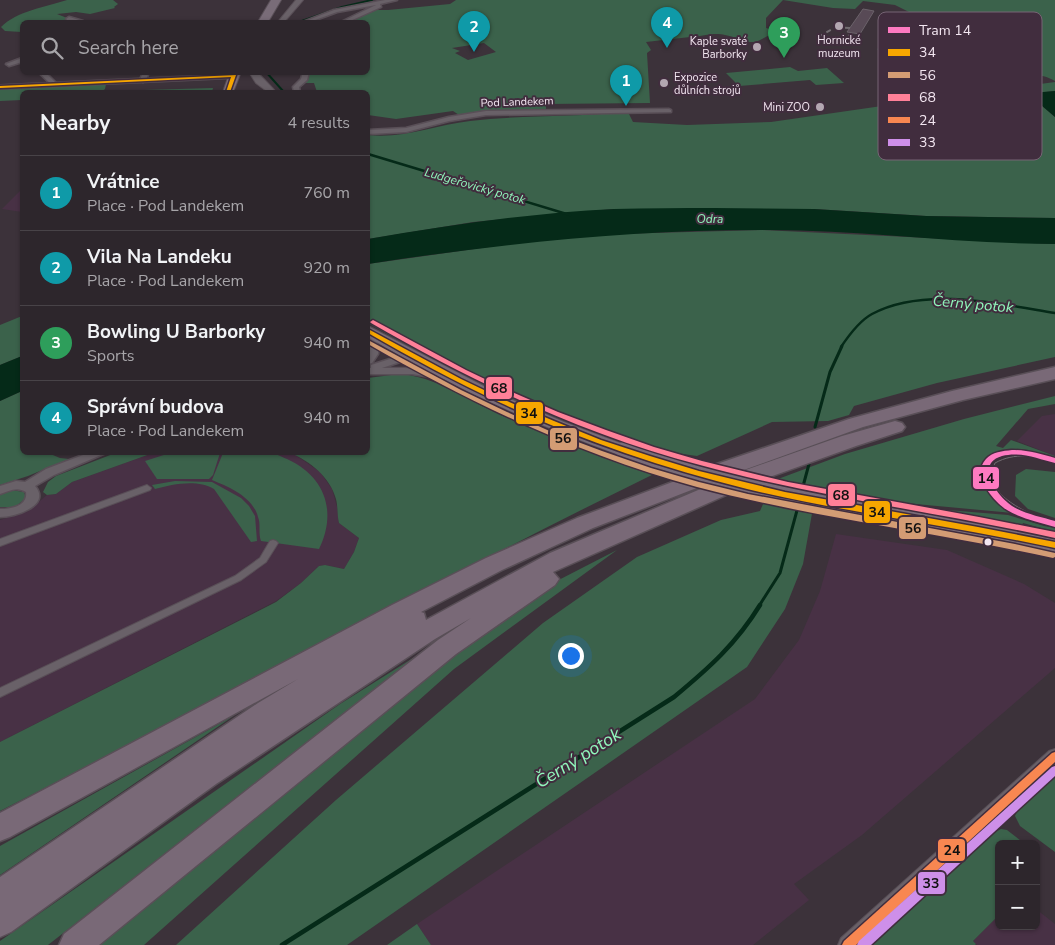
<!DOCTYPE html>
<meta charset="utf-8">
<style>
:root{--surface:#2d262c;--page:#352e34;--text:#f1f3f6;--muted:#a7a5a9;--line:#484348;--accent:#1a73e8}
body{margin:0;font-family:"Nunito Sans",sans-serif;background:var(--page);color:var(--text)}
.controls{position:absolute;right:15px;bottom:15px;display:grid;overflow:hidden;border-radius:8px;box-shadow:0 1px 4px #0004}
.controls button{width:45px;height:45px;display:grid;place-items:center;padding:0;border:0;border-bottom:1px solid var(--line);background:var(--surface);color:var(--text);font:25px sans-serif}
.you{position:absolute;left:570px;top:655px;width:18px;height:18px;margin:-12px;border:4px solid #fff;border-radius:50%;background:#1a73e8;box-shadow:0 0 0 8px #1a73e833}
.badge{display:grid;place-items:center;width:32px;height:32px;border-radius:50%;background:var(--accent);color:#fff;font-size:16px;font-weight:700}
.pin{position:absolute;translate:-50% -41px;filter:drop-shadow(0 1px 2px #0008)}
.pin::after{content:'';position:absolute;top:26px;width:18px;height:15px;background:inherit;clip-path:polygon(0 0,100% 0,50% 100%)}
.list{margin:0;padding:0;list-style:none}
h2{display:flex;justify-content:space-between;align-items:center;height:65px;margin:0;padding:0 20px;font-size:21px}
h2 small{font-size:16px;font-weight:400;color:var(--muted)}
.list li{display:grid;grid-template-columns:32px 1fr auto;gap:15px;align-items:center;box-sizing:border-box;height:75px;padding:0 20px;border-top:1px solid var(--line)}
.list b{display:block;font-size:19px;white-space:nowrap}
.list p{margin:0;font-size:16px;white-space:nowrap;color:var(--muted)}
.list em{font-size:16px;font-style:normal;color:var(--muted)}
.icon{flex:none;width:28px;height:28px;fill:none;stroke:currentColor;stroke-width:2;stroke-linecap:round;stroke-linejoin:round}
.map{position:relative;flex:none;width:1055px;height:945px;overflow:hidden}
.search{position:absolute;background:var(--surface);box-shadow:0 1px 4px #0004;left:20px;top:20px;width:350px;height:55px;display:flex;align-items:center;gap:12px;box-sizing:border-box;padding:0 18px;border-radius:8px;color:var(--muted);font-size:19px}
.panel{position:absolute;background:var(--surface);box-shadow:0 1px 4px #0004;left:20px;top:90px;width:350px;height:365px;border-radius:8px}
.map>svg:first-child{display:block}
.built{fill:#483145}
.green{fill:#3b624b;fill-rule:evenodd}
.water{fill:#052a18}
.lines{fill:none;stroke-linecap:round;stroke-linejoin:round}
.stream-far3{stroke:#052a18;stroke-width:2}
.stream-far2{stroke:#052a18;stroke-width:2.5}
.stream-far1{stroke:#052a18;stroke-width:3}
.stream{stroke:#052a18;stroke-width:4.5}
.building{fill:#584a56;stroke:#6b626a}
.pedestrian-casing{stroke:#594f57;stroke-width:2}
.minor-casing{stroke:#594f57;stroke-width:3}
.tertiary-casing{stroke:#594f57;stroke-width:2}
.primary-casing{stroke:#594f57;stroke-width:2}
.motorway-casing{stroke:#594f57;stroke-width:3}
.pedestrian{fill:#696168;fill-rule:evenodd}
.minor{fill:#696168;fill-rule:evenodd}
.tertiary{fill:#696168;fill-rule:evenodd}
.primary{fill:#796c78;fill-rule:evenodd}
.motorway{fill:#796977;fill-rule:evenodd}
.tram{stroke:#726c71;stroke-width:1}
.rail{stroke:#726c71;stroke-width:2;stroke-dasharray:5 5;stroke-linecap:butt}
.primary-bridge-casing{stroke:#594f57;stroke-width:21;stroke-linecap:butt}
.primary-bridge{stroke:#796c78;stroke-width:19}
.bus-1-casing{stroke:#412d3e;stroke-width:3}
.bus-2-casing{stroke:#412d3e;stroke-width:3}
.bus-3-casing{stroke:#412d3e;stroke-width:3}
.bus-4-casing{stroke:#412d3e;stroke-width:3}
.bus-5-casing{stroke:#412d3e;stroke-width:3}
.bus-1{fill:#f7a600;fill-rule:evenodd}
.bus-2{fill:#d39c74;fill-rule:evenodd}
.bus-3{fill:#ff8098;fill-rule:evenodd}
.bus-4{fill:#f88751;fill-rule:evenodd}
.bus-5{fill:#ce8fe9;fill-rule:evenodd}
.tram-1-casing{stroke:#412d3e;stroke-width:3}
.tram-1{fill:#fe7ac1;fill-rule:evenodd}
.poi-dot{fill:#b3a7b1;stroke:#412d3e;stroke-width:2}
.bus-dot{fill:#f3e6f1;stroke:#412d3e;stroke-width:2}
.labels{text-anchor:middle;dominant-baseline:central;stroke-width:4;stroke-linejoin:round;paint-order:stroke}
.far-poi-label{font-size:11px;fill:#f3e6f1;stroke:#412d3e;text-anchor:end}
.far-street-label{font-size:11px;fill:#f3e6f1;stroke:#412d3e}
.far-water-label{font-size:12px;font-style:italic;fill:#90f7bb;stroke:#412d3e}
.water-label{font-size:15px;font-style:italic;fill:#90f7bb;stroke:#412d3e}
.near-water-label{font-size:18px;font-style:italic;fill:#90f7bb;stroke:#412d3e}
.key{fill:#412d3e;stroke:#766474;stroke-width:1}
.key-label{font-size:14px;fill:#f3e6f1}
.line-badge{stroke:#412d3e;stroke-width:2}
.pale-badge-label{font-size:14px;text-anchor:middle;font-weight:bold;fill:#111}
</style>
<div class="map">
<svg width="1055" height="945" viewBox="0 0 1055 945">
<rect width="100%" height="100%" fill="#3c323a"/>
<g class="built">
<path d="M 22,189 L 22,212 L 2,209 Z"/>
<path d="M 1055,414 L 1055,456 L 1017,441 L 1042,416 Z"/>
<path d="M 153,453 L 290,453 L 294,454 L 320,472 L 332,489 L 337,507 L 339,523 L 359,538 L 354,552 L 344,569 L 325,565 L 319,566 L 301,583 L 276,601 L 0,742 L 0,520 L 28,511 L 47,495 L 56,494 L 72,482 Z"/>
<path d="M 836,534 L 947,550 L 1024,584 L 1055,603 L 1055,668 L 862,835 L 794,884 L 809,900 L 753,945 L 431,945 L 417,924 L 755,699 L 799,640 L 820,591 Z"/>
<path d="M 1036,909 L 1055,924 L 1055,945 L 977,945 L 973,941 L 999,915 L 999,926 L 1036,926 Z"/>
</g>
<g class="green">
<path d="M 67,0 L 113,0 L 118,4 L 114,7 L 115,8 L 90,14 L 76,12 L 57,14 L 77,22 L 22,22 L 22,32 L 5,31 L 1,27 C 17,11 45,7 67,0 Z"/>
<path d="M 456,0 L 1055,0 L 1055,81 C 1037,70 1018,77 1000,79 C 989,81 930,75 918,71 C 905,67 889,58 877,49 L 899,39 L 910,40 L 921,26 L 917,16 L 895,5 L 863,1 L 855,9 L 833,8 L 783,0 L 766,18 L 766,28 L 776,31 C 746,49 755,41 725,35 C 715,32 702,36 693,37 L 695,38 L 695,40 L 691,41 L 689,40 L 690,37 L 646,42 L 651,50 L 647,53 L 650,103 L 546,104 L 546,110 L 501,110 L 459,115 L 453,111 L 396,119 L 368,115 L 368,92 L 317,92 L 314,83 L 303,83 L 308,73 L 368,72 L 368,22 L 347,22 L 373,10 L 388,10 L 450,4 ZM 484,43 L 496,52 L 468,60 L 455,53 L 460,51 L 452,48 Z"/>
<path d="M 790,67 L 798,71 L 827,68 L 844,83 L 816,85 L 810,80 L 739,86 L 726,73 Z"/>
<path d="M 1055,82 L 1055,91 L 1036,93 L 1034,99 L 1055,117 L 1055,218 L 926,216 L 814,209 L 613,209 L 473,222 L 368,239 L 368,135 C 403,139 435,125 470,121 C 523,115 575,117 628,112 L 633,122 L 687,125 L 771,122 L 972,93 L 975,95 L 1010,88 Z"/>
<path d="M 106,84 L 105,89 L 101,92 L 22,92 L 22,100 L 0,101 L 0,89 Z"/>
<path d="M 213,88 L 212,92 L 143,92 L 143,90 Z"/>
<path d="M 762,230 L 1055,244 L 1055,357 L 937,383 L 854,406 L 849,415 L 828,421 L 772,422 L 697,456 L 647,449 L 562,420 L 491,390 L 431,359 L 368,323 L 368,264 L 517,243 L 616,234 Z"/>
<path d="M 22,316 L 22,356 L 0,365 L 0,325 Z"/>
<path d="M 399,374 C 435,376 466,399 498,414 C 551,437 607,453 662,470 C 439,579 221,699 0,811 L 0,742 L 276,602 L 301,583 L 319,566 L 325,565 L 344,569 L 354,552 L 359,538 L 339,523 C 337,515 338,507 336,499 C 330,477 310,461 290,453 L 368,452 L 368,378 Z"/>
<path d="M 22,391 L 22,452 L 48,453 L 60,458 L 69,459 L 28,476 L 0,485 L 0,401 Z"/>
<path d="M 1055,396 L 1055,404 L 1028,409 L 996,446 L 1003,448 L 1011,440 L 1055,456 L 1055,458 C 1032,450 962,440 985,487 C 991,499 1001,508 1013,513 L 883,501 L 875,505 L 770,482 L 845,454 L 964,419 Z"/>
<path d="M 118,452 L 153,453 L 72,482 L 56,494 L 47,495 L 43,492 L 48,482 L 56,476 Z"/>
<path d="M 173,452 L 220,452 L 220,453 L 213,475 L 209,479 L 157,479 L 145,461 Z"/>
<path d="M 223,453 C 238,453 254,450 269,453 C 275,453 282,457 287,459 C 326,477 337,512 319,549 L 261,541 C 258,533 261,524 258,517 C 253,497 229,487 212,480 Z"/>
<path d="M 1026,469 L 1055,472 L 1055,518 L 1028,509 L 1015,496 L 1016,475 Z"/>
<path d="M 175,481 L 212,482 L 241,498 L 249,506 L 255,516 L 257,541 L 251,542 L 214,489 C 197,479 173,484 155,489 L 152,485 Z"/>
<path d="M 11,490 L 24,492 L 26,498 L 15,507 L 0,507 L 0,495 Z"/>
<path d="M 766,497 L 813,508 L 803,564 L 785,609 L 747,667 L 347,945 L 176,945 L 336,800 L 543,623 L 637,557 L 721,520 L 760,511 Z"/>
<path d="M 887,505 L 1008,515 L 1044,526 L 1055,528 L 1055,532 L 1023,523 L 1022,525 Z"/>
<path d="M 617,550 L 454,669 L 144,945 L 91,945 L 414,681 L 547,586 Z"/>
<path d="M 421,653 L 48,945 L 0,945 L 0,941 L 340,704 Z"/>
<path d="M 235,715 L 0,875 L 0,846 Z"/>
<path d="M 1055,777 L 1055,852 L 1020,826 L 1015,816 L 1017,811 Z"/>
<path d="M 1001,829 L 1007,830 L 1025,844 L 999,844 L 999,915 L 973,941 L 976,944 L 975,945 L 873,945 L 997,831 Z"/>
<path d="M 417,924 L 431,945 L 387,945 Z"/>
</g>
<g class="water">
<path d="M 1055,91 L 1055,117 L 1034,99 L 1034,95 L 1043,92 Z"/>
<path d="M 714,208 L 814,209 L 926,216 L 1055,218 L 1055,244 C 957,244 858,229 760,230 C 628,230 498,244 368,264 L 368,239 C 449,225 532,213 614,209 C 648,208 681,208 714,208 Z"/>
<path d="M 22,356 L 22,391 L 0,401 L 0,365 Z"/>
</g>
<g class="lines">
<g class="stream-far3">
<path d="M 299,22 L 342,7 L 372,0"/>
<path d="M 266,72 L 283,91"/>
</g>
<g class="stream-far2">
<path d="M 368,154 L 570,215"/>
<path d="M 841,347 C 849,335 859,321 872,314 C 924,286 1000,304 1055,313"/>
</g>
<g class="stream-far1">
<path d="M 815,427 L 830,372 L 842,346"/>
<path d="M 802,490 L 809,464"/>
<path d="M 759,606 L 780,573 L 799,503"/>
</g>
<path class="stream" d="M 282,945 L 674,697 C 709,668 736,644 760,605"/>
</g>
<path class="building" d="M 863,9 L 874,11 L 860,34 L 847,32 Z"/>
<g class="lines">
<g class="pedestrian-casing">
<g id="pedestrian">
<path d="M 147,485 L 151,488 L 150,490 L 0,546 L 0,539 Z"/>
<path d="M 273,540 L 276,541 L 278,543 L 266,562 L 241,580 L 0,697 L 0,688 L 235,576 L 260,558 L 270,541 Z"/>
</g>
</g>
<g class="minor-casing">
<g id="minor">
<path d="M 385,0 L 397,0 L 380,4 L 381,7 L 348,22 L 341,22 L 376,5 L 337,12 L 310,22 L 303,22 L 334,10 Z"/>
<path d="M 69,17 L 83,21 L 84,22 L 67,20 L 66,19 Z"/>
<path d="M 22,58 L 22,62 L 9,66 L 6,64 Z"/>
<path d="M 38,72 L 45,72 L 57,84 L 52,85 Z"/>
<path d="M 143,72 L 149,72 L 146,80 L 143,82 L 140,80 Z"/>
<path d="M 303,72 L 309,72 L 307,80 L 299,87 L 300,92 L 294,92 L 293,87 L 301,79 Z"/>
<path d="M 669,109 L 671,110 L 671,112 L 486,115 L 449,121 L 406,132 L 368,134 L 368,130 L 406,128 L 449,117 L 486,111 Z"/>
<path d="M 368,333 L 371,334 L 379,345 L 378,354 L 372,363 L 368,364 Z"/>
<path d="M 409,353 L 414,356 L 412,358 L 382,368 C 397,368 439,367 449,376 L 444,379 L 412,374 L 368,374 L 368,368 L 371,368 L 371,365 Z"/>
<path d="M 91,452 L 108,452 L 54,475 L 35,486 C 52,506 14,517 0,517 L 0,509 C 11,509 28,506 26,492 C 17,486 9,491 0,494 L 0,486 L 16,481 L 25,482 L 46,469 Z"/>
</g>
</g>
<g class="tertiary-casing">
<g id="tertiary">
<path d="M 296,0 L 303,0 L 284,22 L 278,22 Z"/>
<path d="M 249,72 L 257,72 L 276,92 L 268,92 L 256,83 Z"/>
<path d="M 234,74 L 238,76 L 237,78 L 0,89 L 0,85 Z"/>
<path d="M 1055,749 L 1055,767 L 863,945 L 838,945 L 841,938 L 1049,751 Z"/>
</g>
</g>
<g class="primary-casing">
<g id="primary">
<path d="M 271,0 L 281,0 L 268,22 L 258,22 Z"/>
<path d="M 230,72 L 241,72 L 233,92 L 223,92 Z"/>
<path d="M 368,326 L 499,394 L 564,422 L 631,447 L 634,451 L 631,455 L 625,457 L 619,455 C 531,423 447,385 368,337 Z"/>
<path d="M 855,502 L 995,525 L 1055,538 L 1055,552 L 995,539 L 848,513 L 845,508 L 848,503 Z"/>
</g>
</g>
<g class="motorway-casing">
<g id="motorway">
<path d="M 1055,367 L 1055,379 L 963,400 L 863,427 L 727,476 L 719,478 L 711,476 L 708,471 L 711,466 L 849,419 L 952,391 Z"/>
<path d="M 895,421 L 902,423 L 905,427 L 902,431 L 856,446 L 753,483 L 745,485 L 737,483 L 734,478 L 737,473 L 842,436 Z"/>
<path d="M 699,472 L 707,474 L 710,479 L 707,484 L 593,528 L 502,570 L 421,612 L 424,613 L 426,620 L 550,553 L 717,482 L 725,480 L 733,482 L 736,487 L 733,492 L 553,572 L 559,579 L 555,585 L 456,654 L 99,945 L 59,945 L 64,934 L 438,640 L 471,618 L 435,639 L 216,784 L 11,932 L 0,937 L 0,877 L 258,703 L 298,679 L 10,837 L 0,841 L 0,813 L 392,605 L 486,558 L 577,518 Z"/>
</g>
</g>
<use href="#pedestrian" class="pedestrian"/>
<use href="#minor" class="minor"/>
<use href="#tertiary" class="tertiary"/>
<use href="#primary" class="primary"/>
<use href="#motorway" class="motorway"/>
<path class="tram" d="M 1054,524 C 1031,514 980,496 995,463 C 1015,452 1034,456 1055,461"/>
<path class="rail" d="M 850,28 L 836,27 L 816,38 L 831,41 L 857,33"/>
<g class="primary-bridge-casing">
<path id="primary-bridge" d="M 625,451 L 745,485 L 855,508"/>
</g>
<use href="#primary-bridge" class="primary-bridge"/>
<g class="bus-1-casing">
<g id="bus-1">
<path d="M 236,75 L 230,92 L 226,92 L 231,77 L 0,88 L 0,86 Z"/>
<path d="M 368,329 L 461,379 L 507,401 L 554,421 L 601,440 L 650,456 L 699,471 L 785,492 L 978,527 L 1055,542 L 1055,548 C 953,526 849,513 747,489 C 663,468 580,440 501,403 C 456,382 411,358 368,333 Z"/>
</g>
</g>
<g class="bus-2-casing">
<path id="bus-2" d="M 368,340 L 461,390 L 507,412 L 554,433 L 602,451 L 651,468 L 699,482 L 748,494 L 1015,544 L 1055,553 L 1055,557 L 1053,558 C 935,532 814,518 697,487 C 581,455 472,404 368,344 Z"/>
</g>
<g class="bus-3-casing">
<path id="bus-3" d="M 373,320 L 466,370 L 512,392 L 558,412 L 606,430 L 654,447 L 702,461 L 788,482 L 979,517 L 1055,532 L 1055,538 C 937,512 817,497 700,465 C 583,434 475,383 371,323 L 370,322 Z"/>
</g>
<g class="bus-4-casing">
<path id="bus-4" d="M 1055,752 L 1055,762 L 856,945 L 842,945 L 844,941 L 1052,753 Z"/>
</g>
<g class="bus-5-casing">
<path id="bus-5" d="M 1055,766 L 1055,776 L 871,945 L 857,945 L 859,941 L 1052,767 Z"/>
</g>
<use href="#bus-1" class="bus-1"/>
<use href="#bus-2" class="bus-2"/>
<use href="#bus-3" class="bus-3"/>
<use href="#bus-4" class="bus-4"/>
<use href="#bus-5" class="bus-5"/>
<g class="tram-1-casing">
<path id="tram-1" d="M 1012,450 C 1027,450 1041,454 1055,458 L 1055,463 C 1039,459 1020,451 1002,456 C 974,464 997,496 1012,506 C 1025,514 1041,517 1055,521 L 1055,527 C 1039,522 1022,519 1007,510 C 993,501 971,475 986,459 C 992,452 1003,451 1012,450 Z"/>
</g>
<use href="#tram-1" class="tram-1"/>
</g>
<g class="poi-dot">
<circle cx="839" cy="26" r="5"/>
<circle cx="757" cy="47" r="5"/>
<circle cx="664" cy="83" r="5"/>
<circle cx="820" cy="107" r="5"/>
</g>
<circle class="bus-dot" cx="988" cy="542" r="4.5"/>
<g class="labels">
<g class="far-poi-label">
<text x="839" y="40" text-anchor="middle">Hornické<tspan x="839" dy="13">muzeum</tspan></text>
<text x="747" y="41">Kaple svaté<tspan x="747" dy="13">Barborky</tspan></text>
<text x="674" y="77" text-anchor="start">Expozice<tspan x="674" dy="13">důlních strojů</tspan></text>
<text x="810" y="107">Mini ZOO</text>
</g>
<g class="far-street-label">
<text transform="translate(517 102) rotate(-2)">Pod Landekem</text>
</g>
<g class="far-water-label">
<text transform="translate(475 186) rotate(16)">Ludgeřovický potok</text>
<text x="710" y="219">Odra</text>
</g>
<g class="water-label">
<text transform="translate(973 304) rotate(5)">Černý potok</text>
</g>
<g class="near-water-label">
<text transform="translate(578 758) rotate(-32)">Černý potok</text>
</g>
</g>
<rect x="878" y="12" width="164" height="148" rx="8" class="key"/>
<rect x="888" y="27" width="22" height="6" fill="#fe7ac1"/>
<rect x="888" y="49" width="22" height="7" fill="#f7a600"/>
<rect x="888" y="72" width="22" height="6" fill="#d39c74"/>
<rect x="888" y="94" width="22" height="7" fill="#ff8098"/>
<rect x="888" y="117" width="22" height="6" fill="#f88751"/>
<rect x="888" y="139" width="22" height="7" fill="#ce8fe9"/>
<g class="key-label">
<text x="919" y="35">Tram 14</text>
<text x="919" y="57">34</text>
<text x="919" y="80">56</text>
<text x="919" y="102">68</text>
<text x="919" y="125">24</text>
<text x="919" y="147">33</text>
</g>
<g class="line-badge">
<rect x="485" y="376" width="28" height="24" rx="5" fill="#ff8098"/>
<rect x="515" y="401" width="29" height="24" rx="5" fill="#f7a600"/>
<rect x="549" y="427" width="29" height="24" rx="5" fill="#d39c74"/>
<rect x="972" y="466" width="28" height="24" rx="5" fill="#fe7ac1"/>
<rect x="827" y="483" width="29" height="24" rx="5" fill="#ff8098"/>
<rect x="863" y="500" width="28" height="24" rx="5" fill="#f7a600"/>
<rect x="898" y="516" width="29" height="24" rx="5" fill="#d39c74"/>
<rect x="937" y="838" width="29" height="24" rx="5" fill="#f88751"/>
<rect x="917" y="871" width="29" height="24" rx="5" fill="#ce8fe9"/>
</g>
<g class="pale-badge-label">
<text x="499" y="393">68</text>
<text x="529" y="418">34</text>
<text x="563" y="443">56</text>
<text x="986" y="483">14</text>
<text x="841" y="500">68</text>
<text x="877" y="517">34</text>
<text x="913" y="533">56</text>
<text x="952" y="855">24</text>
<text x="931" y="888">33</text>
</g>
</svg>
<div class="controls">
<button>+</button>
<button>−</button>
</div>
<div class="you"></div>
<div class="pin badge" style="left:626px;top:106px;background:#0f9aa8">1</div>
<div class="pin badge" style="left:474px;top:52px;background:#0f9aa8">2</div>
<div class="pin badge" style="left:784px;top:58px;background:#2e9e5b">3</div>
<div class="pin badge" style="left:667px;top:48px;background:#0f9aa8">4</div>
<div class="search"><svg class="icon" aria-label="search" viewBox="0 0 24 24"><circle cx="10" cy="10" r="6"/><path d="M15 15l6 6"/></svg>Search here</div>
<section class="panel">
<h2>Nearby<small>4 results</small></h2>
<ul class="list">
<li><span class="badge" style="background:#0f9aa8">1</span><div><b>Vrátnice</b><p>Place · Pod Landekem</p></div><em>760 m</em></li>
<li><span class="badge" style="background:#0f9aa8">2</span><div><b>Vila Na Landeku</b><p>Place · Pod Landekem</p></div><em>920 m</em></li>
<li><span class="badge" style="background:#2e9e5b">3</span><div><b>Bowling U Barborky</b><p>Sports</p></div><em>940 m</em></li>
<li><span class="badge" style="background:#0f9aa8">4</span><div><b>Správní budova</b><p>Place · Pod Landekem</p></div><em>940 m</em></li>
</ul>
</section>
</div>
